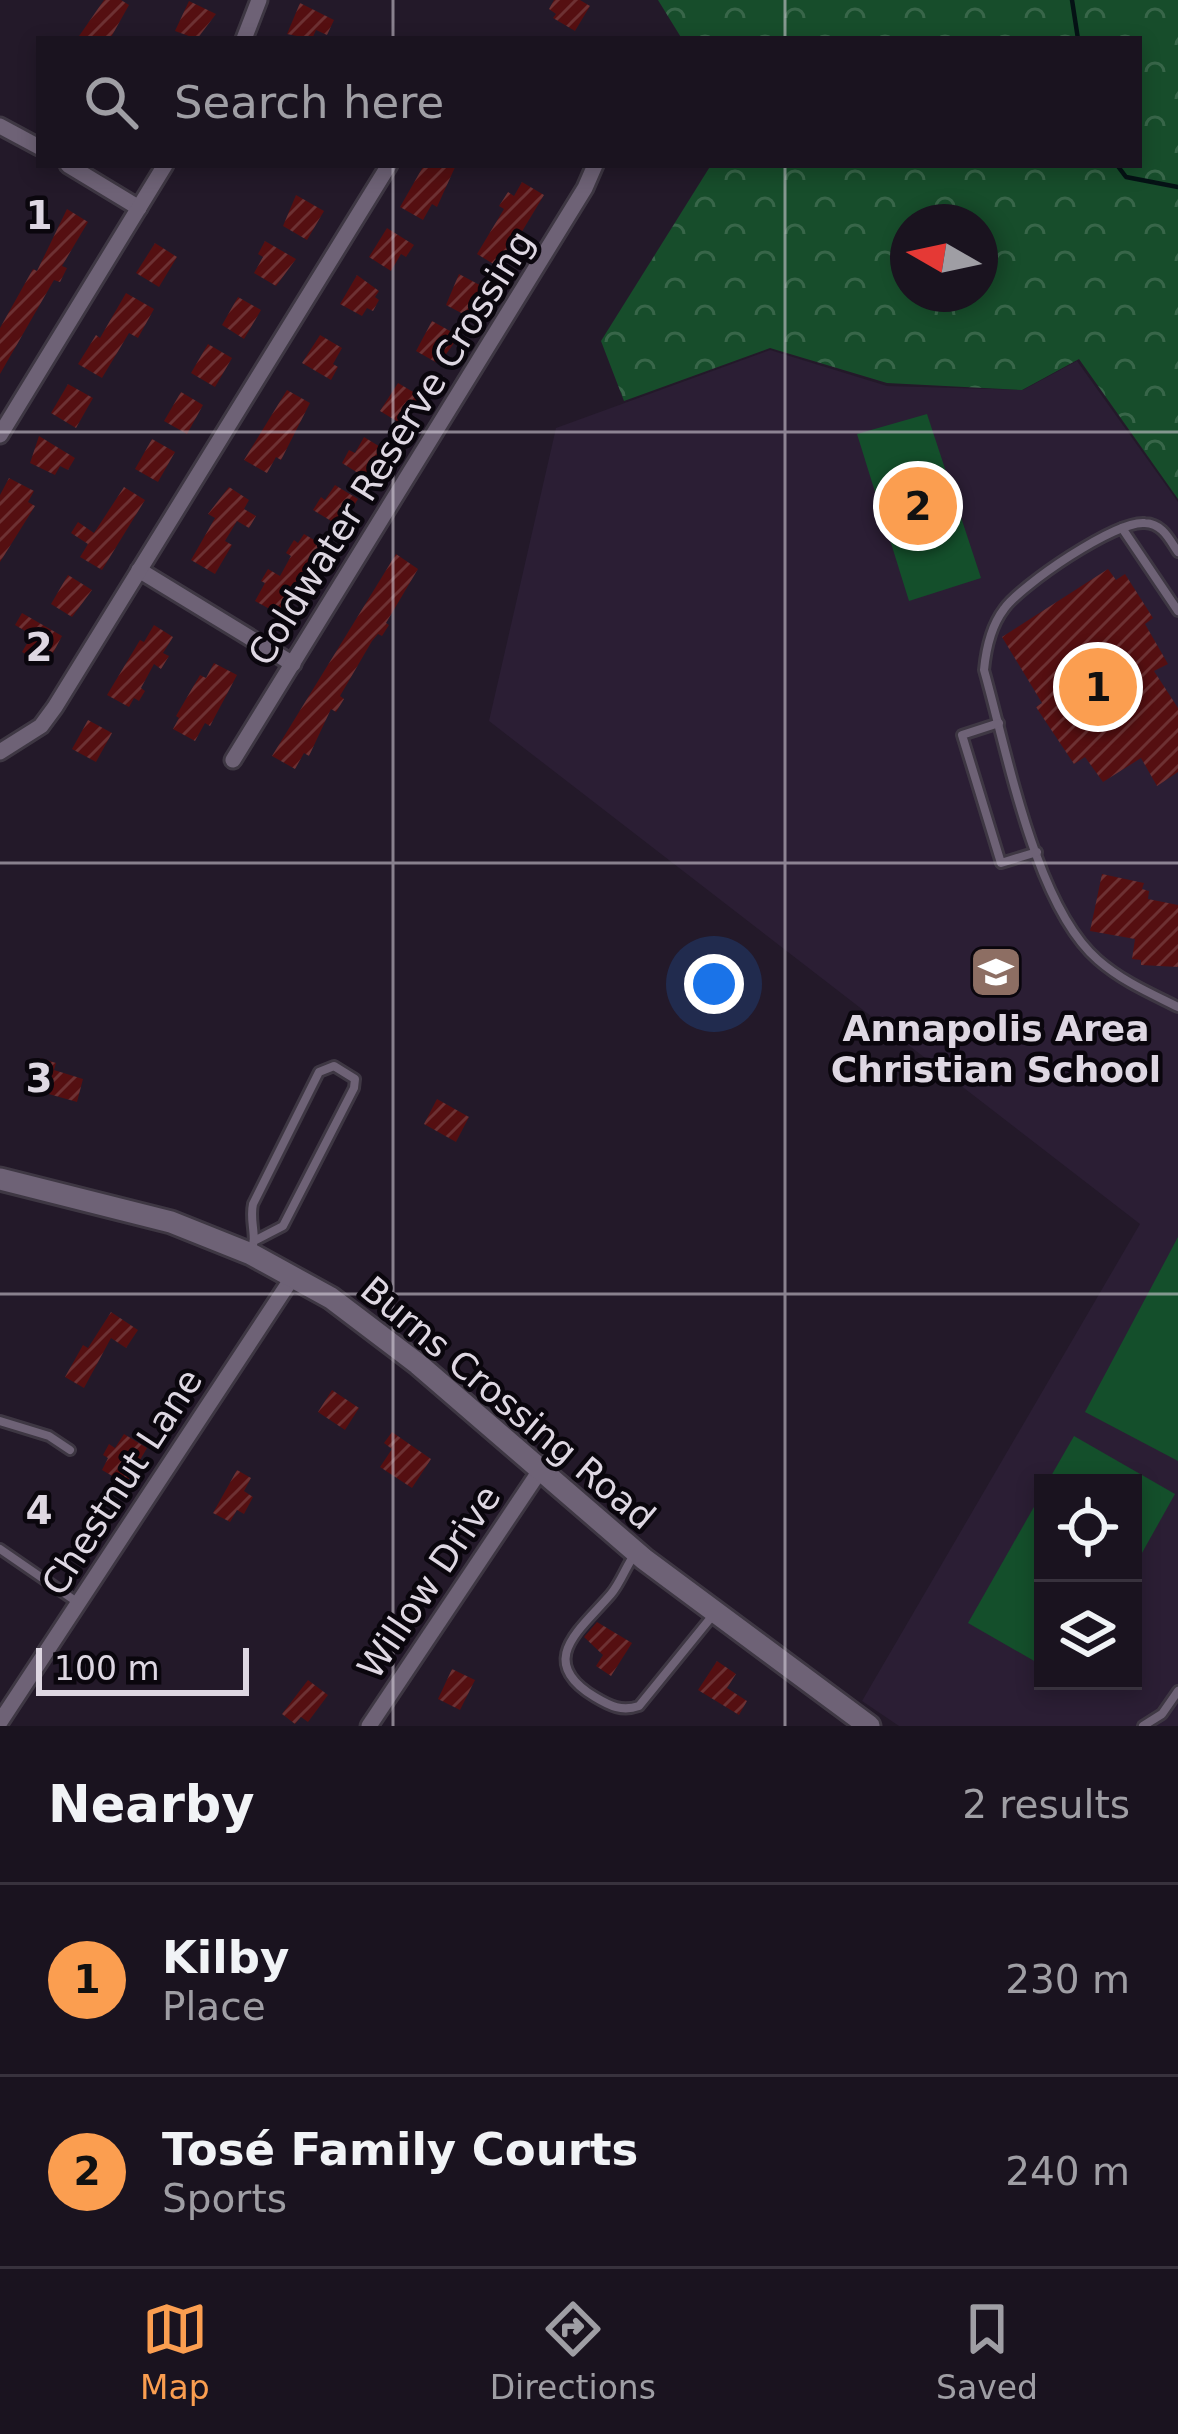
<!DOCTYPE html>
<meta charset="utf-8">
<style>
:root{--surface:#1a131f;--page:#231c28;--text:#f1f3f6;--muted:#9f9ea4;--line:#38323d;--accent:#fb9e50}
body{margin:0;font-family:"DejaVu Sans",sans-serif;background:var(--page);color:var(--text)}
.controls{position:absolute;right:36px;bottom:36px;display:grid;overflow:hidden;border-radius:0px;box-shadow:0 6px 18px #0003}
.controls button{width:108px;height:108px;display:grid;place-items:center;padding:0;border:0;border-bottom:3px solid var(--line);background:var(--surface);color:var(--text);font:60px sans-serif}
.compass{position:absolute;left:890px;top:204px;width:108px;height:108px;border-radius:50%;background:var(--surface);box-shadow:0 6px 18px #0003;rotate:279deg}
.scale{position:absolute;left:36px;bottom:30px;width:213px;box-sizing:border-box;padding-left:12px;border:6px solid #ded7e2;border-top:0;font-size:33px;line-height:42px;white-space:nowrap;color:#ded7e2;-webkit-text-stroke:9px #0a060d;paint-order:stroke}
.you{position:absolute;left:714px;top:984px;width:42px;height:42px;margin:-30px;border:9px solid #fff;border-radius:50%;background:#1a73e8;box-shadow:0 0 0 18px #1a73e833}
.badge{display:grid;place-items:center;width:78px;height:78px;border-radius:50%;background:var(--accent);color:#111;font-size:39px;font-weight:700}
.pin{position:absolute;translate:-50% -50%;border:6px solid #fff;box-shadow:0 3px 12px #0006}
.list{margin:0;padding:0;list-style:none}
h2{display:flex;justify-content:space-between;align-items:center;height:156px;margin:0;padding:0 48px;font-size:51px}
h2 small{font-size:39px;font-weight:400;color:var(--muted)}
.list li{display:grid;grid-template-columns:78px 1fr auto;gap:36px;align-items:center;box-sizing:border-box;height:192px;padding:0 48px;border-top:3px solid var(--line)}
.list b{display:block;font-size:45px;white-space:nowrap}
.list p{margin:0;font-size:39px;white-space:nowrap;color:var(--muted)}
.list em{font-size:39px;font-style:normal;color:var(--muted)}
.icon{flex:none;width:66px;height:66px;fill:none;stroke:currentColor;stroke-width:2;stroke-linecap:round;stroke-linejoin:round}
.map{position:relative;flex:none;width:1178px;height:1726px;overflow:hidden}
.search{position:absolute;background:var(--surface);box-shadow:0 6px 18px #0003;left:36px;right:36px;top:36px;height:132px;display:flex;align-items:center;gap:30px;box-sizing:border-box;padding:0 42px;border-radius:0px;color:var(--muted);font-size:45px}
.sheet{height:540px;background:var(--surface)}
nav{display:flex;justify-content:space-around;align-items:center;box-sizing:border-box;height:168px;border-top:3px solid var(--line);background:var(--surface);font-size:33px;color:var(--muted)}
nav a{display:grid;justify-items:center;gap:6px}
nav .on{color:var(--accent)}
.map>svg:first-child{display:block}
.built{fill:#2b1e34;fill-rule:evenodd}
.forest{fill:url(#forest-crowns);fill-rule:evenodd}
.pitch{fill:#144f2b}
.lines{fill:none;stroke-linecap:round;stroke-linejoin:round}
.stream{stroke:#051215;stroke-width:4.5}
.building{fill:url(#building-hatch)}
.lane-casing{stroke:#3e3743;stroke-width:14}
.street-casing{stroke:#3e3743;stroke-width:21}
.secondary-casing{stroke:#3e3743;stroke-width:27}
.lane{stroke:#6e6276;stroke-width:8}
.street{stroke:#6e6276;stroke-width:15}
.secondary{stroke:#6e6276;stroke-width:21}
.grid{fill:none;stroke:#ded7e2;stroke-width:3;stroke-opacity:0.55}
.labels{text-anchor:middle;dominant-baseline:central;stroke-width:9;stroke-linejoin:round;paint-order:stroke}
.street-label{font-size:36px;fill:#ded7e2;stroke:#0a060d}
.poi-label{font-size:36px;font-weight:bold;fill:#ded7e2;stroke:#0a060d}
.grid-label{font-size:39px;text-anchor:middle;font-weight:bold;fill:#ded7e2;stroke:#0a060d;stroke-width:9;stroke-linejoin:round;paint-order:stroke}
</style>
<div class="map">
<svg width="1178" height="1726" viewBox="0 0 1178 1726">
<defs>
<pattern id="forest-crowns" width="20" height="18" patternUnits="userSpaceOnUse" patternTransform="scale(3)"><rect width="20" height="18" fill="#174d2b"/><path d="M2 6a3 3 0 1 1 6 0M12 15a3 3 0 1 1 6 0" fill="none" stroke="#386649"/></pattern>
<pattern id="building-hatch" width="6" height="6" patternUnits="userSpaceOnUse" patternTransform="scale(3)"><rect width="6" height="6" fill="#550f11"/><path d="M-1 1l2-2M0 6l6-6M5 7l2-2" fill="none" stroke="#6d3133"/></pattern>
</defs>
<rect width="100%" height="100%" fill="#231929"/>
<path class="built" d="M 770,350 L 887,386 L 1023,390 L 1077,361 L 1178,502 L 1178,1726 L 899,1726 L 862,1701 L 1140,1224 L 489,721 L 556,428 ZM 1043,1483 L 1133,1483 L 1133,1681 L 1043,1681 Z"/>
<path class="forest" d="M 658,0 L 1178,0 L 1178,499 L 1079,359 L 1022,390 L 887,383 L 770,348 L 624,401 L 601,341 L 711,165 L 1139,165 L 1139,39 L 682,39 ZM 908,222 L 980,222 L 980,294 L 908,294 Z"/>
<g class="pitch">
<path d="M 927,414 L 981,578 L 909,601 L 857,434 Z"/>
<path d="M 1178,1237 L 1178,1461 L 1085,1412 Z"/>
<path d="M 1074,1436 L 1175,1494 L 1133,1569 L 1133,1483 L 1047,1483 Z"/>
<path d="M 1043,1491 L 1043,1666 L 968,1623 Z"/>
</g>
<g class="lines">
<g class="stream">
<path d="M 1072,0 L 1078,39"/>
<path d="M 1117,165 L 1126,177 L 1178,187"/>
</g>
</g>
<g class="building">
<path d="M 104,0 L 121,0 L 129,5 L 110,39 L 77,39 Z"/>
<path d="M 554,0 L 580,0 L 590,6 L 575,31 L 553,18 L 556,14 L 549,9 Z"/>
<path d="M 189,1 L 216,14 L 197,39 L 175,31 Z"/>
<path d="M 300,3 L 334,20 L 327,35 L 316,30 L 312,39 L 287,34 Z"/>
<path d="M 424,165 L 456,165 L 437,207 L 432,204 L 423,220 L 400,207 Z"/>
<path d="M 522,182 L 544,195 L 500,268 L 477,254 L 504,209 L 499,206 L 508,192 L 514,196 Z"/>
<path d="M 296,195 L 324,211 L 307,240 L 283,226 Z"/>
<path d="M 67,209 L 88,222 L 62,266 L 67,268 L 60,282 L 54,280 L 0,374 L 0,328 L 33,269 L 37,271 Z"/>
<path d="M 387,228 L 414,245 L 406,257 L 401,254 L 391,271 L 369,257 Z"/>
<path d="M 265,241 L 296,259 L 276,286 L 254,273 L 263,257 L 258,254 Z"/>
<path d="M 155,243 L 177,257 L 159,287 L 136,273 Z"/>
<path d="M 459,274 L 489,290 L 469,317 L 446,305 Z"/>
<path d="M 357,275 L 379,291 L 375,297 L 379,300 L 373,311 L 367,308 L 362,316 L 340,304 Z"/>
<path d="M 126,293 L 154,309 L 138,338 L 129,333 L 102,378 L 78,364 L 96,335 L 100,338 Z"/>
<path d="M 238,297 L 261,310 L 244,339 L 222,325 Z"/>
<path d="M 432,321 L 459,336 L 439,364 L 416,351 Z"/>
<path d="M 320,335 L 342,348 L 333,364 L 338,367 L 331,380 L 302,363 Z"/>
<path d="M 208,344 L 232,358 L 215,387 L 191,373 Z"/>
<path d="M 398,383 L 420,396 L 403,425 L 380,411 Z"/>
<path d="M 68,384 L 93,398 L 76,428 L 51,413 Z"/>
<path d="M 287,390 L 310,403 L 281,460 L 276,457 L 267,473 L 244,460 Z"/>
<path d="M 181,392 L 203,405 L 187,434 L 164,421 Z"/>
<path d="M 39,436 L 75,458 L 68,470 L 60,466 L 55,475 L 30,463 Z"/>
<path d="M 364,437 L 387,451 L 369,480 L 342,463 L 349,450 L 355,453 Z"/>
<path d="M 152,439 L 175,452 L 158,482 L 135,469 Z"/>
<path d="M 9,478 L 34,491 L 28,502 L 35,506 L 0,562 L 0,495 Z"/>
<path d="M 335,485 L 358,499 L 341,527 L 313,510 L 321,497 L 325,500 Z"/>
<path d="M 124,487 L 145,500 L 102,570 L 80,557 L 88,544 L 71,533 L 78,522 L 94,533 Z"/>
<path d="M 229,487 L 249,500 L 244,509 L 256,516 L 249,528 L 237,521 L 225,541 L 232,545 L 215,574 L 191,560 L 215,518 L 208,514 Z"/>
<path d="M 304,534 L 326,547 L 310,576 L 305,574 L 277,613 L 255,601 L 265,583 L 261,581 L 268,569 L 280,576 L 291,556 L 286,553 L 294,540 L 298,543 Z"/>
<path d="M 396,554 L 418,569 L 386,623 L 389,625 L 382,636 L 378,634 L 372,641 L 340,696 L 344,699 L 336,712 L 331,709 L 309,756 L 304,753 L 295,769 L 272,756 Z"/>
<path d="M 1108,569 L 1116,580 L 1125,574 L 1153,618 L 1145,624 L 1168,664 L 1154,671 L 1178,708 L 1178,772 L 1157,786 L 1141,758 L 1103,782 L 1085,757 L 1074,764 L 1036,707 L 1042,703 L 1002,637 Z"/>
<path d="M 68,575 L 92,590 L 72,617 L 51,604 Z"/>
<path d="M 22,613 L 62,636 L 46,666 L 22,652 L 32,635 L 15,625 Z"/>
<path d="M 154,625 L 173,637 L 163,653 L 169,656 L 161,669 L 154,664 L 141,688 L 145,691 L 139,701 L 134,698 L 129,707 L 107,695 L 140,640 L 144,642 Z"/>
<path d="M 214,663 L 237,675 L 210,726 L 205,723 L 195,741 L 173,729 L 179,718 L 176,716 L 200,675 L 206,678 Z"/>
<path d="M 88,720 L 112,733 L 96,762 L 72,749 Z"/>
<path d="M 1102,874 L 1144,883 L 1142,889 L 1149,891 L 1148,899 L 1178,905 L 1178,967 L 1141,965 L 1141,960 L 1132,959 L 1135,939 L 1090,931 Z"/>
<path d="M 40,1058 L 56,1063 L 54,1070 L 83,1079 L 77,1102 L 31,1089 Z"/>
<path d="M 437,1099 L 469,1117 L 456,1142 L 424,1124 Z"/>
<path d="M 111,1312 L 138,1330 L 126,1348 L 111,1338 L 84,1388 L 65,1377 L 83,1345 L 88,1348 Z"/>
<path d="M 332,1390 L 359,1408 L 345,1430 L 318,1412 Z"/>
<path d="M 392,1432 L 431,1459 L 412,1488 L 380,1467 L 392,1449 L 384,1443 Z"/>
<path d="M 124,1434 L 147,1448 L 126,1484 L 102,1470 L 108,1458 L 103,1455 L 109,1444 L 115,1448 Z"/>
<path d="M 237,1470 L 251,1478 L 244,1491 L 253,1497 L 244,1514 L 237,1510 L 230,1522 L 213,1513 Z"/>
<path d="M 597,1622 L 632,1643 L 611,1676 L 596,1666 L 603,1655 L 584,1637 Z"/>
<path d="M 717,1661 L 736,1674 L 727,1688 L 747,1701 L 739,1715 L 698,1690 Z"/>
<path d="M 452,1669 L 475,1680 L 460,1710 L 438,1699 Z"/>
<path d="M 308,1680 L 328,1695 L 308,1722 L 301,1717 L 295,1724 L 282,1714 Z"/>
</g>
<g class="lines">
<g class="lane-casing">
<g id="lane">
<path d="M 1122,528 L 1178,611"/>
<path d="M 1178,552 C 1169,539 1163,524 1145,523 C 1116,520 1021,585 1004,609 C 991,626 986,649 984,670 C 1007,751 1035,906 1098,960 C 1122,981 1150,993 1178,1007"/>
<path d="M 999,723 L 962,735 L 1001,863 L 1037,852"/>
<path d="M 251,1252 C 258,1236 249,1222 253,1204 L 319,1072 L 334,1066 L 355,1079 L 354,1088 L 283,1226 L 256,1240"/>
<path d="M 0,1421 L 49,1436 L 70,1450"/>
<path d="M 0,1549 L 77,1602"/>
<path d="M 635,1554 C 626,1566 621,1582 611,1594 C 580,1630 535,1661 595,1697 C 610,1706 622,1712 639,1706 L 713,1615"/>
<path d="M 1143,1726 L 1162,1714 L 1178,1691"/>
</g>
</g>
<g class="street-casing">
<g id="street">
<path d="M 244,39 L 259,0"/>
<path d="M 0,126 L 39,147"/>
<path d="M 68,165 L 139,208"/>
<path d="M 0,435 L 165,165"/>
<path d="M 139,570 L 293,664"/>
<path d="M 0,752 L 41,726 L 55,707 L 389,165"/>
<path d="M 233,760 L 585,188 L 595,165"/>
<path d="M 0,1722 L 294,1275"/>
<path d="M 369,1726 L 539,1472"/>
</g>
</g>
<g class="secondary-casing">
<path id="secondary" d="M 0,1179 L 171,1222 L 251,1254 L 331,1298 L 418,1364 L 644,1559 L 869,1726"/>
</g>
<use href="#lane" class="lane"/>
<use href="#street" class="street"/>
<use href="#secondary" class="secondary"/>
</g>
<path class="grid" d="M 393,0 L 393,39M 785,0 L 785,39M 393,165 L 393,1726M 785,165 L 785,1726M 0,432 L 1178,432M 0,863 L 1178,863M 0,1294 L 1178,1294"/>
<defs>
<g id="school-square" transform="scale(2.7)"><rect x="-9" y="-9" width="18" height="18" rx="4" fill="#8d6e63" stroke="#0a060d"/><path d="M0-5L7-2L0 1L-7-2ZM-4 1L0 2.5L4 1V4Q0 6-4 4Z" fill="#fff"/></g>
</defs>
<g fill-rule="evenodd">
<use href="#school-square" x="996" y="972"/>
</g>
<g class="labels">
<g class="street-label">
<text transform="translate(391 448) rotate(-58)">Coldwater Reserve Crossing</text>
<text transform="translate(508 1403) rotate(40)">Burns Crossing Road</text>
<text transform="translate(122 1482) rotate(-57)">Chestnut Lane</text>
<text transform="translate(429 1582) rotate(-56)">Willow Drive</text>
</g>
<g class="poi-label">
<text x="996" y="1028">Annapolis Area<tspan x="996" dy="41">Christian School</tspan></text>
</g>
</g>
<g class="grid-label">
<text x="39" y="229">1</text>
<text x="39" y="661">2</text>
<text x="39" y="1092">3</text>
<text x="39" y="1524">4</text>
</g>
</svg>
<div class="controls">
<button><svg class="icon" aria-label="locate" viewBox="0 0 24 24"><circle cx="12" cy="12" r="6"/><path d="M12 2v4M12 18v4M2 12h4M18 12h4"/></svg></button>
<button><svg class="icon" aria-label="layers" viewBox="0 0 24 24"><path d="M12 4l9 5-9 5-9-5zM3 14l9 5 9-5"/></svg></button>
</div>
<svg class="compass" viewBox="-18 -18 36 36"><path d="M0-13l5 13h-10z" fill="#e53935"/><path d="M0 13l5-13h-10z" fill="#9f9ea4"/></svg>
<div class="scale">100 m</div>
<div class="you"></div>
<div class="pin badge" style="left:1098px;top:687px">1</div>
<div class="pin badge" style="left:918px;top:506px">2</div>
<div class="search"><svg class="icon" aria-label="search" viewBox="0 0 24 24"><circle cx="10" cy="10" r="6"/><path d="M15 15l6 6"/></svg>Search here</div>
</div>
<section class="sheet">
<h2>Nearby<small>2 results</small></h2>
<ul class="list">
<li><span class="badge">1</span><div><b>Kilby</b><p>Place</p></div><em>230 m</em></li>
<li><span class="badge">2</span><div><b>Tosé Family Courts</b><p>Sports</p></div><em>240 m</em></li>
</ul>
</section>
<nav>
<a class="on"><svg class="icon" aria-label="map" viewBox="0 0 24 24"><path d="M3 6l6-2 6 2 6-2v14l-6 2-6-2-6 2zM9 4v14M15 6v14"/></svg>Map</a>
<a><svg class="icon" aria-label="directions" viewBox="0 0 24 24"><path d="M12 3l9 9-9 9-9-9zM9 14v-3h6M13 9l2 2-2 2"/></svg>Directions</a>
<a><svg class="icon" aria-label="saved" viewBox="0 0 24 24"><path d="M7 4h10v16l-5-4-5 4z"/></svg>Saved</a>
</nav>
